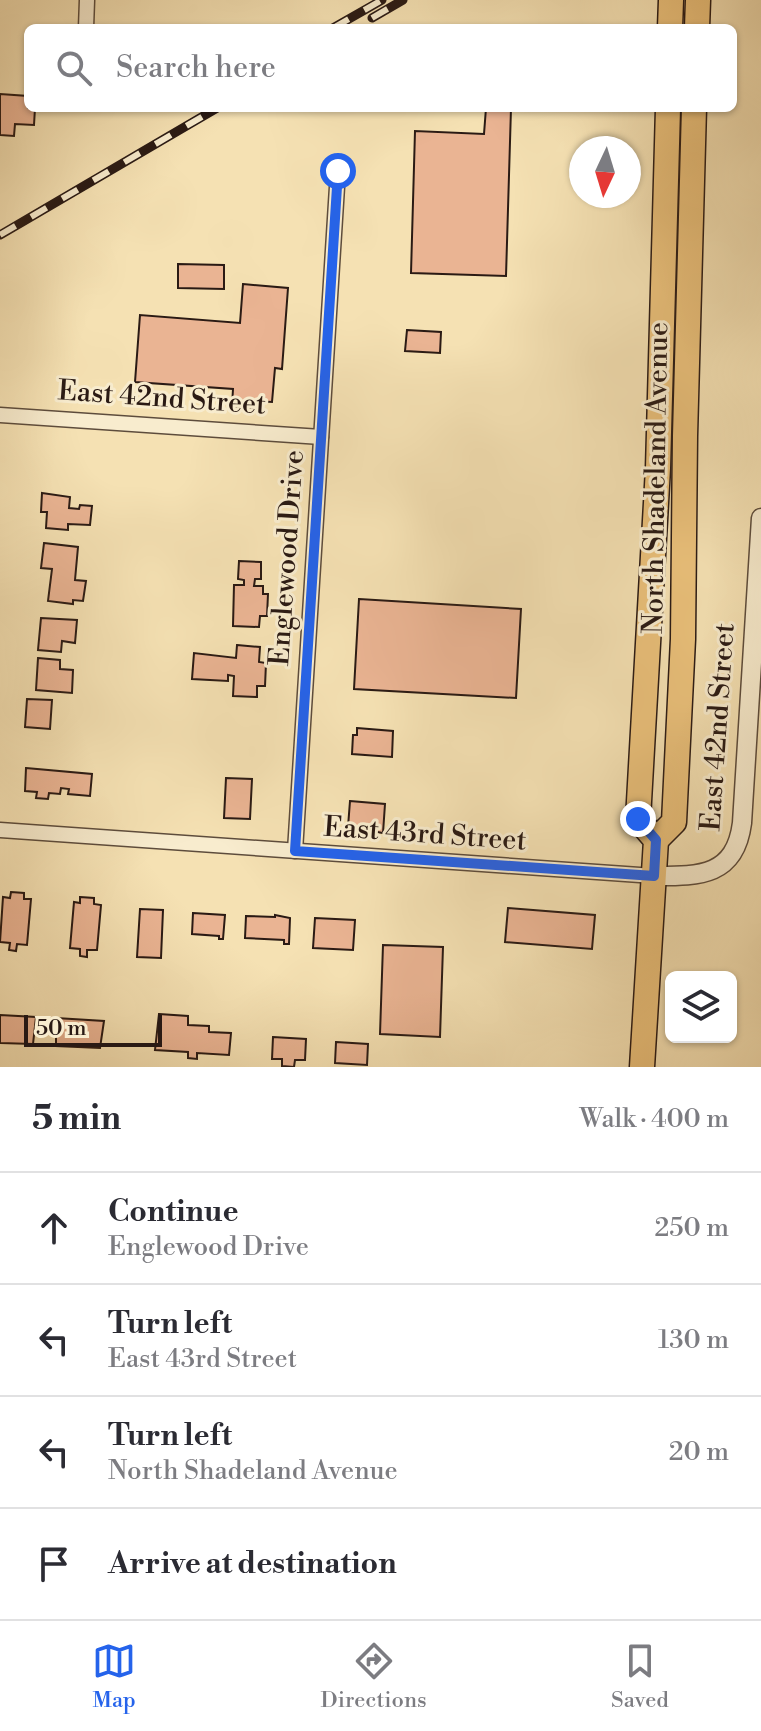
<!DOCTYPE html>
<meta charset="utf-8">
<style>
:root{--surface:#fff;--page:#f7f7f7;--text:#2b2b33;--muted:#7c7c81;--line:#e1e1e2;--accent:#2563eb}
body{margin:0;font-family:"Libre Bodoni",serif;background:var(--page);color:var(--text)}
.controls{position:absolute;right:24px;bottom:24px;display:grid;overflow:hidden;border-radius:12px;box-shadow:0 2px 6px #0004}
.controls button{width:72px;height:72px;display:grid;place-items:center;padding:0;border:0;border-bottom:2px solid var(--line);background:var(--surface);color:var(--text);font:40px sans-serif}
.compass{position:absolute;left:569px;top:136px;width:72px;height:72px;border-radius:50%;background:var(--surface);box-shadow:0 2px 6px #0004;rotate:184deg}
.scale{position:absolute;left:24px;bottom:20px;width:138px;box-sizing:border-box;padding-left:8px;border:4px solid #2a1a14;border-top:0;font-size:22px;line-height:28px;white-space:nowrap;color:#2a1a14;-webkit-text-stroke:6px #f8ecce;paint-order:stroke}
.stop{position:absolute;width:24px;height:24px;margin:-18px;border:6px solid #2563eb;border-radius:50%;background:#fff}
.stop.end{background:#2563eb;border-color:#fff;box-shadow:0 2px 8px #0008}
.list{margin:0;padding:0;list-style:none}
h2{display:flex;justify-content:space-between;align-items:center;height:104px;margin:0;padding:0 32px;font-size:34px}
h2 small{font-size:26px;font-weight:400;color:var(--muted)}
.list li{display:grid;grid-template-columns:52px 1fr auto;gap:24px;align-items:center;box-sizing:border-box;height:112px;padding:0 32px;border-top:2px solid var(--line)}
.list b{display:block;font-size:30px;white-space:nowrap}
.list p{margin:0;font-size:26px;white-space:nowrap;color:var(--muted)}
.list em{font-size:26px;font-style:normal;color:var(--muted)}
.icon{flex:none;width:44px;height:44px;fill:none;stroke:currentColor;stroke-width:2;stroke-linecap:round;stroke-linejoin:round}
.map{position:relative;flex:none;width:761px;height:1067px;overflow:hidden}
.search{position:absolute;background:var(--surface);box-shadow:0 2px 6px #0004;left:24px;right:24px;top:24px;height:88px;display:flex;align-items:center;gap:20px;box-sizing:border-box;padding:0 28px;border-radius:12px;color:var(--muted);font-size:30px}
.sheet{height:552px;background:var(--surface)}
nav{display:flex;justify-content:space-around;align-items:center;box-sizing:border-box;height:112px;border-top:2px solid var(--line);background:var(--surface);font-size:22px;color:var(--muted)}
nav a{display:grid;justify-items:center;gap:4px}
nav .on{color:var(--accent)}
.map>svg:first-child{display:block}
.building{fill:#eab493;stroke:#2a1a14;stroke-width:2}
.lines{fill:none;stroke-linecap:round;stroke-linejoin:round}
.minor-casing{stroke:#5d4c3c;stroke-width:17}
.tertiary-casing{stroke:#5d4c3c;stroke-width:21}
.primary-casing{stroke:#2a1a14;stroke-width:27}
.minor{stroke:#f8ecce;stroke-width:14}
.tertiary{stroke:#f8ecce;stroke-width:18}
.primary{stroke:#eac07a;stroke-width:24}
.rail-casing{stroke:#2a1a14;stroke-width:9}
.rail{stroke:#f8ecce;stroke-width:6;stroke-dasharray:18;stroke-linecap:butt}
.route{stroke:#2563eb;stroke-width:10}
.labels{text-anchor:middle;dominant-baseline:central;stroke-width:6;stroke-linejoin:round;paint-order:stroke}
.street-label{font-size:28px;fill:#2a1a14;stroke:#f8ecce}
</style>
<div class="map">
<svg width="761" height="1067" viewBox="0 0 761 1067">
<rect width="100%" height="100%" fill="#f5e1b3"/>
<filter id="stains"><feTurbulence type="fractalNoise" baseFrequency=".0025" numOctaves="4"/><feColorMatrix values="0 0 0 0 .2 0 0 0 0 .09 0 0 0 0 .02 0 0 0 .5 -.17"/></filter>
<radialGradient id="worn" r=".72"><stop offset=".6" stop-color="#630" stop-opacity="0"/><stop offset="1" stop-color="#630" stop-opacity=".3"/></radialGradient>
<g class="building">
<path d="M 0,94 L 28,96 L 28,108 L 35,108 L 34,125 L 15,124 L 14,136 L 0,135 Z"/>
<path d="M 486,108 L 511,108 L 506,276 L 411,273 L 415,131 L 484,134 Z"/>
<path d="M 178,264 L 224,265 L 224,289 L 178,288 Z"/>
<path d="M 243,284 L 288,288 L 282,369 L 275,368 L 272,402 L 256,401 L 255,408 L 232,406 L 233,389 L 135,382 L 140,315 L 240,323 Z"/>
<path d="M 407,330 L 441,332 L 440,353 L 405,351 Z"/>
<path d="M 42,493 L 70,497 L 69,508 L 79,509 L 80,505 L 92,506 L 90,525 L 68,524 L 68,530 L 46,528 L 47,512 L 41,512 Z"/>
<path d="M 44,543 L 78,547 L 75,580 L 86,581 L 83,601 L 73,600 L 73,604 L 48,601 L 52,569 L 41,568 Z"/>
<path d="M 239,561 L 261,562 L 261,579 L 255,579 L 254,586 L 263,586 L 263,594 L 268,594 L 267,616 L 260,616 L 259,627 L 233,626 L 234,585 L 244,585 L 244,580 L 238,579 Z"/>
<path d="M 359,599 L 521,609 L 516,698 L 354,689 Z"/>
<path d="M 41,618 L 77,620 L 75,643 L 62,641 L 61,652 L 38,650 Z"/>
<path d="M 237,645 L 260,647 L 259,662 L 266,663 L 265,686 L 257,686 L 257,697 L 233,696 L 234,676 L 228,675 L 228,681 L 192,679 L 194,653 L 236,658 Z"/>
<path d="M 38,658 L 60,660 L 60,669 L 73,670 L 72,693 L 36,690 Z"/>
<path d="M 27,699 L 52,700 L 50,729 L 25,727 Z"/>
<path d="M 357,728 L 393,731 L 392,757 L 352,754 L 353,735 L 357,735 Z"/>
<path d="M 26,768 L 92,774 L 90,796 L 68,794 L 69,789 L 61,788 L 60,794 L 49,793 L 48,799 L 36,798 L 37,792 L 25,791 Z"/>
<path d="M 226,778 L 252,779 L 250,819 L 224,818 Z"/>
<path d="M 350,801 L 385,804 L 383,833 L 348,827 Z"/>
<path d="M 11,892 L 24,893 L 24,899 L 31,899 L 27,945 L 17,944 L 16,951 L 9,950 L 10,943 L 0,942 L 3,897 L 10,898 Z"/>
<path d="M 80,897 L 94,898 L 94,904 L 101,905 L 97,950 L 87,950 L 87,957 L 80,956 L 80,949 L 70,948 L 74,902 L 80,903 Z"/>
<path d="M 508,908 L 595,915 L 592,949 L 505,942 Z"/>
<path d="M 140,909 L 163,910 L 161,958 L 137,957 Z"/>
<path d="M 193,913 L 225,915 L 223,939 L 219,939 L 219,936 L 192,934 Z"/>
<path d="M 275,915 L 290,918 L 289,944 L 284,944 L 284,940 L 245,938 L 246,916 L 275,917 Z"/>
<path d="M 315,918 L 355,920 L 353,950 L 313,948 Z"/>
<path d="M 383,945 L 443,947 L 440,1037 L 380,1034 Z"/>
<path d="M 159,1014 L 188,1016 L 188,1025 L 209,1026 L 209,1032 L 231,1033 L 229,1055 L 197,1053 L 197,1059 L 188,1058 L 188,1052 L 155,1050 Z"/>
<path d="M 0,1015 L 36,1017 L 33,1044 L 0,1043 Z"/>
<path d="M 56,1018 L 104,1021 L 100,1048 L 56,1046 Z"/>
<path d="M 273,1037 L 306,1039 L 305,1060 L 295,1060 L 294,1067 L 282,1066 L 282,1059 L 272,1059 Z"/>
<path d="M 336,1042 L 368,1044 L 367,1065 L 335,1063 Z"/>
</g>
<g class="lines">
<g class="minor-casing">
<g id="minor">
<path d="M 86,28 L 87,0"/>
<path d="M 0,415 L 321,437"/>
<path d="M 0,830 L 654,876"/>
<path d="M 295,851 L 338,171"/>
</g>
</g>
<g class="tertiary-casing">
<path id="tertiary" d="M 654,876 C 699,876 735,877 742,823 L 761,518"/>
</g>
<g class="primary-casing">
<g id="primary">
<path d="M 670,28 L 671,0"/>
<path d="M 697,28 L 698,0"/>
<path d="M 656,840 L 674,822 L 683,639 L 685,436 L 694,108"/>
<path d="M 642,1067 L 656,840 L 638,819 L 658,468 L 668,108"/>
</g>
</g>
<use href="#minor" class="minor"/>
<use href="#tertiary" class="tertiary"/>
<use href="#primary" class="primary"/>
<g class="rail-casing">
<g id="rail">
<path d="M 372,18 L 403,0"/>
<path d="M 333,28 L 382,0"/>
<path d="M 0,235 L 217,108"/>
</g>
</g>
<use href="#rail" class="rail"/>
</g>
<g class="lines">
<path class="route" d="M 338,171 L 295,851 L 654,876 L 656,840 L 638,819"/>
</g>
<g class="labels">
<g class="street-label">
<text transform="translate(162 398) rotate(4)">East 42nd Street</text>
<text transform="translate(656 478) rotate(-89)">North Shadeland Avenue</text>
<text transform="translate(287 558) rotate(-86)">Englewood Drive</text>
<text transform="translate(718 727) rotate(-86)">East 42nd Street</text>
<text transform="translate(425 834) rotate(4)">East 43rd Street</text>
</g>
</g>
<rect width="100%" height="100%" filter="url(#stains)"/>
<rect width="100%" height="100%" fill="url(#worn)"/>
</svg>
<div class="controls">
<button><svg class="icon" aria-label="layers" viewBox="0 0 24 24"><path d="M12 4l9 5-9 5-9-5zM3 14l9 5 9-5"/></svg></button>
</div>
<svg class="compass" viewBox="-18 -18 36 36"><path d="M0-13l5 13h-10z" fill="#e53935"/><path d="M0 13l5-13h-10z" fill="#7c7c81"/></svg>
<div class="scale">50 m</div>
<div class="stop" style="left:338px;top:171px"></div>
<div class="stop end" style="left:638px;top:819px"></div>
<div class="search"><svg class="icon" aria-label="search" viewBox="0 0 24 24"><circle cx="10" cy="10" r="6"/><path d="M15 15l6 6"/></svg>Search here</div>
</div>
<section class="sheet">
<h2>5 min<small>Walk · 400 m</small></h2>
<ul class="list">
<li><svg class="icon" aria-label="ahead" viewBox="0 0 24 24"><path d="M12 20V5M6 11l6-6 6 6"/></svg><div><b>Continue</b><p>Englewood Drive</p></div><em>250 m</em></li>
<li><svg class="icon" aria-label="left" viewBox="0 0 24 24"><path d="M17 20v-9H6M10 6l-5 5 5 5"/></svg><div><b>Turn left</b><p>East 43rd Street</p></div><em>130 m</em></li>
<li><svg class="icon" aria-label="left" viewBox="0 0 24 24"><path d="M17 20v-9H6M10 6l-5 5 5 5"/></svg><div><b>Turn left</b><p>North Shadeland Avenue</p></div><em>20 m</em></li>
<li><svg class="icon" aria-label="arrive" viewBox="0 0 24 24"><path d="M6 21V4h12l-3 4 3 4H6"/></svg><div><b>Arrive at destination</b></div></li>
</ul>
</section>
<nav>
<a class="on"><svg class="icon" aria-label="map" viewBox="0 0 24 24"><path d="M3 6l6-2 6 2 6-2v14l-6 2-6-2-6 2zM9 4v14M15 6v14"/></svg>Map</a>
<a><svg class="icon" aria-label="directions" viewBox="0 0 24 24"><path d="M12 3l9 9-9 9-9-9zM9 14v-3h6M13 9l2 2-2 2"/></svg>Directions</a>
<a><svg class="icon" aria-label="saved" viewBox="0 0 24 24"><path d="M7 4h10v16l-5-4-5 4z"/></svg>Saved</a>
</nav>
